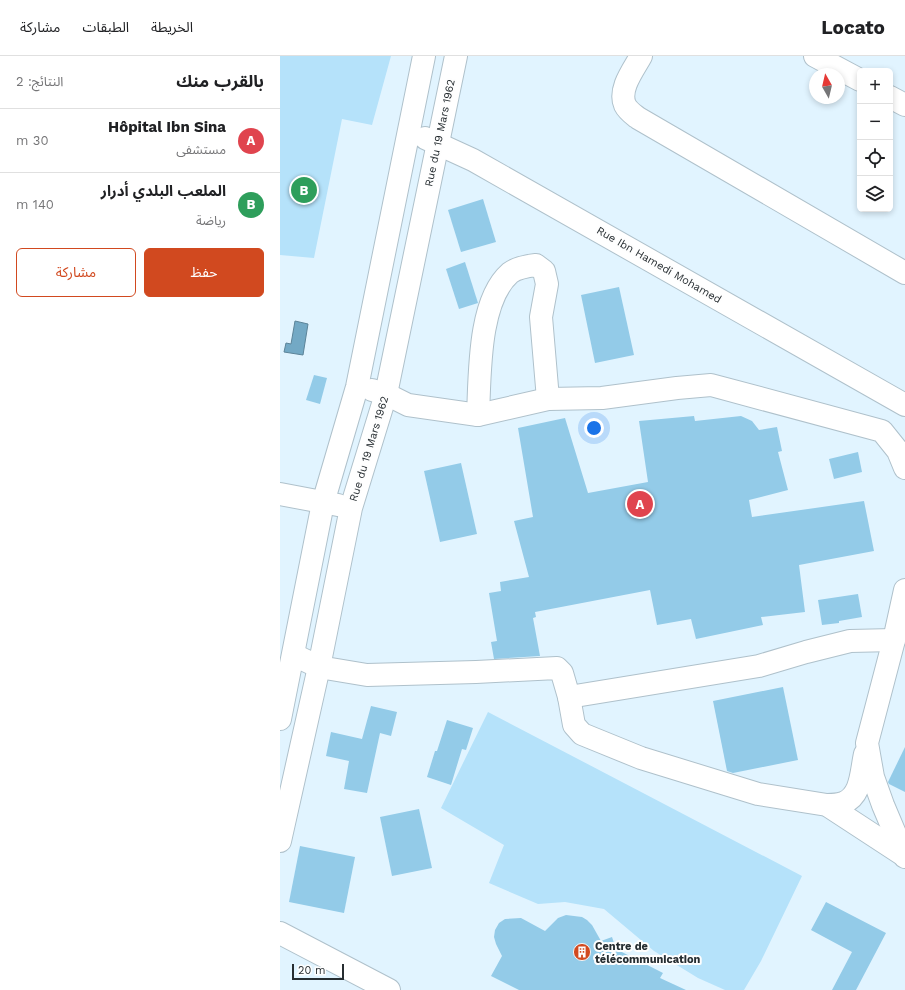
<!DOCTYPE html>
<html lang="ar">
<meta charset="utf-8">
<style>
:root{--surface:#fff;--page:#f6f6f6;--text:#202124;--muted:#757577;--line:#e0e0e0;--accent:#d1491f}
body{margin:0;font-family:"Work Sans","Noto Sans Arabic",sans-serif;background:var(--page);color:var(--text);direction:rtl}
.controls{position:absolute;right:12px;top:12px;display:grid;overflow:hidden;border-radius:6px;box-shadow:0 2px 6px #0003}
.controls button{width:36px;height:36px;display:grid;place-items:center;padding:0;border:0;border-bottom:1px solid var(--line);background:var(--surface);color:var(--text);font:20px sans-serif}
.compass{position:absolute;left:529px;top:12px;width:36px;height:36px;border-radius:50%;background:var(--surface);box-shadow:0 2px 6px #0003;rotate:352deg}
.scale{position:absolute;left:12px;bottom:10px;width:52px;box-sizing:border-box;padding-left:4px;border:2px solid #262d31;border-top:0;font-size:11px;line-height:14px;white-space:nowrap;color:#262d31;-webkit-text-stroke:3px #fefefe;paint-order:stroke}
.you{position:absolute;left:314px;top:372px;width:14px;height:14px;margin:-10px;border:3px solid #fff;border-radius:50%;background:#1a73e8;box-shadow:0 0 0 6px #1a73e833}
.badge{display:grid;place-items:center;width:26px;height:26px;border-radius:50%;background:var(--accent);color:#fff;font-size:13px;font-weight:700}
.pin{position:absolute;translate:-50% -50%;border:2px solid #fff;box-shadow:0 1px 4px #0006}
.list{margin:0;padding:0;list-style:none}
h2{display:flex;justify-content:space-between;align-items:center;height:52px;margin:0;padding:0 16px;font-size:17px}
h2 small{font-size:13px;font-weight:400;color:var(--muted)}
.list li{display:grid;grid-template-columns:26px 1fr auto;gap:12px;align-items:center;box-sizing:border-box;height:64px;padding:0 16px;border-top:1px solid var(--line)}
.list b{display:block;font-size:15px;white-space:nowrap}
.list p{margin:0;font-size:13px;white-space:nowrap;color:var(--muted)}
.list em{font-size:13px;font-style:normal;color:var(--muted)}
.actions{display:flex;gap:8px;padding:12px 16px}
.actions a{flex:1;padding:9px 0;border:1px solid var(--accent);border-radius:6px;text-align:center;font-size:14px;color:var(--accent)}
.actions .main{background:var(--accent);color:#fff}
.icon{flex:none;width:22px;height:22px;fill:none;stroke:currentColor;stroke-width:2;stroke-linecap:round;stroke-linejoin:round}
.map{position:relative;flex:none;width:625px;height:934px;overflow:hidden;direction:ltr}
header{display:flex;align-items:center;gap:24px;box-sizing:border-box;height:56px;padding:0 20px;background:var(--surface);border-bottom:1px solid var(--line)}
header strong{font-size:19px}
nav{display:flex;gap:22px;margin-inline-start:auto;font-size:14px}
main{display:flex}
aside{flex:1;background:var(--surface)}
.map>svg:first-child{display:block}
.green{fill:#b5e2fa}
.water{fill:#73a9c5;stroke:#5c8499}
.building{fill:#93cbe8}
.lines{fill:none;stroke-linecap:round;stroke-linejoin:round}
.minor-casing{stroke:#afc1cb;stroke-width:24}
.minor{stroke:#fff;stroke-width:22}
.labels{text-anchor:middle;dominant-baseline:central;stroke-width:4;stroke-linejoin:round;paint-order:stroke}
.street-label{font-size:11px;fill:#262d31;stroke:#fefefe}
.poi-label{font-size:11px;font-weight:bold;fill:#262d31;stroke:#fefefe;text-anchor:start}
</style>
<header>
<strong>Locato</strong>
<nav><a>الخريطة</a><a>الطبقات</a><a>مشاركة</a></nav>
</header>
<main>
<div class="map">
<svg width="625" height="934" viewBox="0 0 625 934">
<rect width="100%" height="100%" fill="#e1f4ff"/>
<g class="green">
<path d="M 0,0 L 111,0 L 92,69 L 62,63 L 34,202 L 0,199 Z"/>
<path d="M 208,656 L 522,820 L 481,905 L 464,934 L 445,934 L 418,922 L 374,895 L 324,853 L 285,846 L 258,848 L 209,827 L 224,789 L 161,752 Z"/>
</g>
<path class="water" d="M 15,265 L 28,268 L 23,299 L 4,296 L 6,287 L 11,288 Z"/>
<g class="building">
<path d="M 203,143 L 216,186 L 181,196 L 168,154 Z"/>
<path d="M 185,206 L 198,247 L 179,253 L 166,213 Z"/>
<path d="M 339,231 L 354,299 L 315,307 L 301,239 Z"/>
<path d="M 34,319 L 47,322 L 40,348 L 26,344 Z"/>
<path d="M 414,360 L 415,365 L 461,360 L 472,365 L 479,374 L 497,371 L 502,395 L 498,396 L 508,434 L 469,444 L 472,461 L 584,445 L 594,495 L 519,509 L 525,556 L 481,561 L 483,569 L 416,583 L 411,563 L 377,569 L 370,534 L 255,556 L 256,561 L 253,562 L 260,600 L 214,603 L 211,586 L 217,585 L 209,537 L 221,535 L 220,526 L 249,521 L 234,465 L 253,461 L 238,372 L 285,362 L 308,437 L 368,426 L 359,365 Z"/>
<path d="M 578,396 L 582,416 L 554,423 L 549,403 Z"/>
<path d="M 181,407 L 197,478 L 160,486 L 144,415 Z"/>
<path d="M 578,538 L 582,561 L 559,565 L 559,567 L 542,569 L 538,544 Z"/>
<path d="M 503,631 L 518,704 L 453,717 L 447,715 L 433,645 Z"/>
<path d="M 91,650 L 117,656 L 111,680 L 100,677 L 87,737 L 64,733 L 69,705 L 46,700 L 51,676 L 82,683 Z"/>
<path d="M 167,664 L 193,672 L 186,694 L 182,693 L 171,729 L 147,721 L 155,695 L 157,695 Z"/>
<path d="M 625,691 L 625,736 L 609,728 L 608,726 Z"/>
<path d="M 139,753 L 152,812 L 112,820 L 100,761 Z"/>
<path d="M 20,790 L 75,801 L 64,857 L 9,846 Z"/>
<path d="M 546,846 L 606,877 L 576,934 L 552,934 L 572,896 L 531,874 Z"/>
<path d="M 286,859 L 302,861 L 307,864 L 312,869 L 321,885 L 332,881 L 336,893 L 383,917 L 380,922 L 406,934 L 239,934 L 211,920 L 222,900 L 216,888 L 214,881 L 215,874 L 219,867 L 225,863 L 241,862 L 265,875 L 278,862 Z"/>
</g>
<g class="lines">
<g class="minor-casing">
<g id="minor">
<path d="M 361,0 C 354,13 338,33 345,49 C 348,55 353,58 358,62 L 625,217"/>
<path d="M 535,0 L 580,24"/>
<path d="M 610,41 L 625,49"/>
<path d="M 145,82 L 193,104 L 625,349"/>
<path d="M 92,334 L 106,338 L 128,349 L 198,359 L 268,343 L 322,342 L 397,332 L 431,329 L 602,375 L 618,395 L 625,412"/>
<path d="M 198,359 C 200,319 198,245 230,217 C 236,212 248,210 256,209 L 264,215 L 267,228 L 261,261 L 268,343"/>
<path d="M 0,438 L 58,449"/>
<path d="M 625,534 L 614,584 L 587,687 L 593,721 L 603,749 L 625,801"/>
<path d="M 14,599 L 39,611 L 87,619 L 196,616 L 277,612 L 282,617 L 289,641 L 294,669 L 302,678 L 361,702 L 478,738 L 547,749 L 625,800"/>
<path d="M 289,641 L 479,610 L 526,596 L 570,585 L 614,584"/>
<path d="M 0,663 L 43,447 L 77,331 L 144,0"/>
<path d="M 547,749 C 552,749 558,749 563,747 C 582,740 581,715 585,698"/>
<path d="M 0,785 L 39,611 L 71,452 L 106,338 L 176,0"/>
<path d="M 0,877 L 109,934"/>
</g>
</g>
<use href="#minor" class="minor"/>
</g>
<defs>
<g id="building-disc" transform="scale(0.9)"><circle r="9.5" fill="#d1491f" stroke="#fefefe"/><path d="M-4-6H4V6H1V3H-1V6H-4ZM-2.5-4.3h1.7v1.8h-1.7ZM.8-4.3h1.7v1.8H.8ZM-2.5-1h1.7V.8h-1.7ZM.8-1h1.7V.8H.8Z" fill="#fff"/></g>
</defs>
<g fill-rule="evenodd">
<use href="#building-disc" x="302" y="896"/>
</g>
<g class="labels">
<g class="street-label">
<text transform="translate(160 77) rotate(-78)">Rue du 19 Mars 1962</text>
<text transform="translate(379 209) rotate(30)">Rue Ibn Hamedi Mohamed</text>
<text transform="translate(89 393) rotate(-73)">Rue du 19 Mars 1962</text>
</g>
<g class="poi-label">
<text x="315" y="890">Centre de<tspan x="315" dy="13">télécommunication</tspan></text>
</g>
</g>
</svg>
<div class="controls">
<button>+</button>
<button>−</button>
<button><svg class="icon" aria-label="locate" viewBox="0 0 24 24"><circle cx="12" cy="12" r="6"/><path d="M12 2v4M12 18v4M2 12h4M18 12h4"/></svg></button>
<button><svg class="icon" aria-label="layers" viewBox="0 0 24 24"><path d="M12 4l9 5-9 5-9-5zM3 14l9 5 9-5"/></svg></button>
</div>
<svg class="compass" viewBox="-18 -18 36 36"><path d="M0-13l5 13h-10z" fill="#e53935"/><path d="M0 13l5-13h-10z" fill="#757577"/></svg>
<div class="scale">20 m</div>
<div class="you"></div>
<div class="pin badge" style="left:360px;top:448px;background:#e0444e">A</div>
<div class="pin badge" style="left:24px;top:134px;background:#2e9e5b">B</div>
</div>
<aside>
<h2>بالقرب منك<small>النتائج: 2</small></h2>
<ul class="list">
<li><span class="badge" style="background:#e0444e">A</span><div><b>Hôpital Ibn Sina</b><p>مستشفى</p></div><em>30 m</em></li>
<li><span class="badge" style="background:#2e9e5b">B</span><div><b>الملعب البلدي أدرار</b><p>رياضة</p></div><em>140 m</em></li>
</ul>
<div class="actions"><a class="main">حفظ</a><a>مشاركة</a></div>
</aside>
</main>
